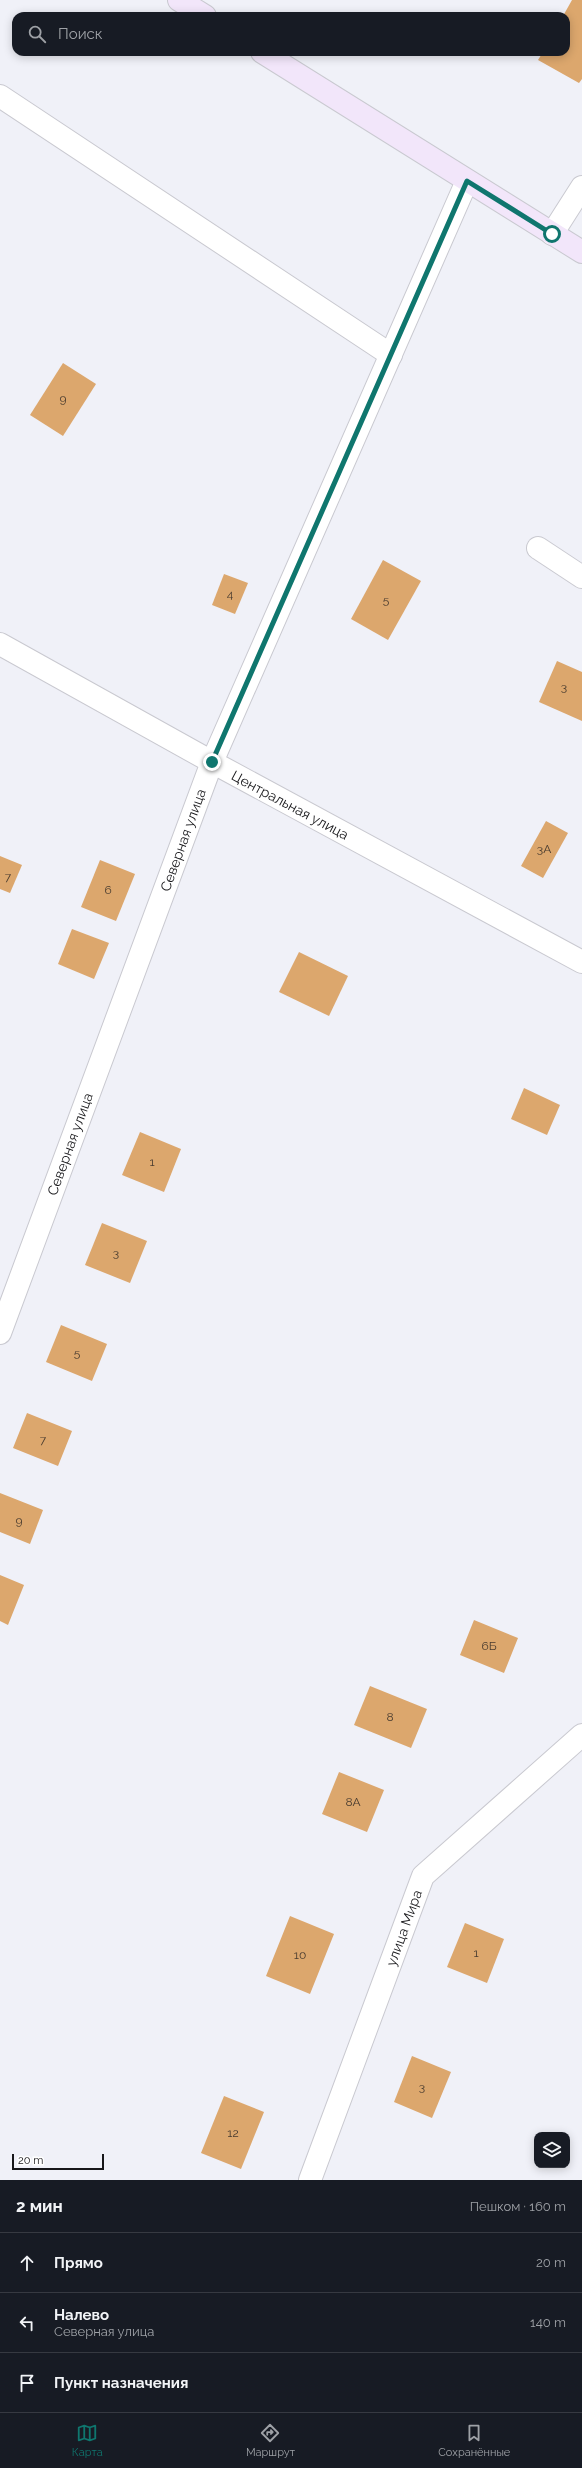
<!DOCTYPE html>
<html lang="ru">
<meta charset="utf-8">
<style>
:root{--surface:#171b24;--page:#20242c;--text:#f1f3f6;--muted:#9ea1a6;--line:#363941;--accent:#0f766e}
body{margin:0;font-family:Raleway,sans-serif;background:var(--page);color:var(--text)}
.controls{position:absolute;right:12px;bottom:12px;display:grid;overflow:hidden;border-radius:8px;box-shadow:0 2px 10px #0003}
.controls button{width:36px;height:36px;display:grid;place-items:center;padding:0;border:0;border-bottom:1px solid var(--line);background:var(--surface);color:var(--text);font:20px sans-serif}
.scale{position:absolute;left:12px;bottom:10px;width:92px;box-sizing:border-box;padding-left:4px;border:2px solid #17171a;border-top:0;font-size:11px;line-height:14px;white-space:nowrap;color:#17171a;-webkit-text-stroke:3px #fff;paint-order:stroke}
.stop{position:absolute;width:12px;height:12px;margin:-9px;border:3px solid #0f766e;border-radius:50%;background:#fff}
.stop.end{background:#0f766e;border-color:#fff;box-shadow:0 1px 4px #0008}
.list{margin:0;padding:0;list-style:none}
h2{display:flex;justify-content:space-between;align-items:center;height:52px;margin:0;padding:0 16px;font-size:17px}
h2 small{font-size:13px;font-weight:400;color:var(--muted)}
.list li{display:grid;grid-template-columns:26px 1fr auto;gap:12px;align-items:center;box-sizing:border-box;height:60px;padding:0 16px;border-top:1px solid var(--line)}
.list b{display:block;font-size:15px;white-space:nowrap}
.list p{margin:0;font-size:13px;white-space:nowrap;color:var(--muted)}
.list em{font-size:13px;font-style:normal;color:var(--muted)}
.icon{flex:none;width:22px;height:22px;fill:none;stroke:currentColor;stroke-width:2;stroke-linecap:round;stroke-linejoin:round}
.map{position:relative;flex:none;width:582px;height:2180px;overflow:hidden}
.search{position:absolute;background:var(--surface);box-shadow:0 2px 10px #0003;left:12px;right:12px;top:12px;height:44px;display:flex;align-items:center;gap:10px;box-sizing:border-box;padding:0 14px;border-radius:12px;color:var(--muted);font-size:15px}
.sheet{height:232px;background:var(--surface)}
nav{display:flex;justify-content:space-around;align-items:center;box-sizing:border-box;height:56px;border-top:1px solid var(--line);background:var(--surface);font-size:11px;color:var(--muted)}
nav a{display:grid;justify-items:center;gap:2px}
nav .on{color:var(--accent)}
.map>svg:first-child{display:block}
.building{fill:#dca76d}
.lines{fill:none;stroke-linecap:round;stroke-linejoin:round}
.street-casing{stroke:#c9c9d0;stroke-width:24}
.secondary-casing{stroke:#c9c9d0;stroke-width:24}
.street{stroke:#fff;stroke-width:22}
.secondary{stroke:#f2e6fa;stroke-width:22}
.route{stroke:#0f766e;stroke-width:5}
.labels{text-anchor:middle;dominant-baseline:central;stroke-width:3.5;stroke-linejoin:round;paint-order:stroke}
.number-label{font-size:12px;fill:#483b2f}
.street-label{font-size:14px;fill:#17171a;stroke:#fff}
</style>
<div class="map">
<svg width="582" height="2180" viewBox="0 0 582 2180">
<rect width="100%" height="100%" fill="#f0f1f8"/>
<g class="building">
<path d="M 572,0 L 582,0 L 582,79 L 579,83 L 538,60 L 543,52 L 566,52 L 566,16 L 563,16 Z"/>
<path d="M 63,363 L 96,384 L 63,436 L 30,415 Z"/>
<path d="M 383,560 L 421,581 L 388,640 L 351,619 Z"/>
<path d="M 224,574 L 248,583 L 235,614 L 212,605 Z"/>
<path d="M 557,661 L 582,672 L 582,721 L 539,702 Z"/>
<path d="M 546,821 L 568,833 L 543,878 L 521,866 Z"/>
<path d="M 0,856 L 22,865 L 10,893 L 0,889 Z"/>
<path d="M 100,860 L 135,874 L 116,921 L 81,907 Z"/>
<path d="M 72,929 L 109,943 L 94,979 L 58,964 Z"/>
<path d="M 299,952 L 348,976 L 329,1016 L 279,992 Z"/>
<path d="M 524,1088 L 560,1105 L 547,1135 L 511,1119 Z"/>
<path d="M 140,1132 L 181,1149 L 164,1192 L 122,1175 Z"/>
<path d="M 102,1223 L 147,1241 L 130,1283 L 85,1265 Z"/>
<path d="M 61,1325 L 107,1344 L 92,1381 L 46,1362 Z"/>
<path d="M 27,1413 L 72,1431 L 58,1466 L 13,1448 Z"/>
<path d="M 0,1493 L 43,1510 L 30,1544 L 0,1532 Z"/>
<path d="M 0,1575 L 24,1585 L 8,1625 L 0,1621 Z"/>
<path d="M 474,1620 L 518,1638 L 504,1673 L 460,1655 Z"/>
<path d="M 370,1686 L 427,1709 L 411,1748 L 354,1725 Z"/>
<path d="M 339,1772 L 384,1790 L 367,1832 L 322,1814 Z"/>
<path d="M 290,1916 L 334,1934 L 310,1994 L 266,1976 Z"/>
<path d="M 465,1923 L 504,1939 L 487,1983 L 447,1967 Z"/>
<path d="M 412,2056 L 451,2072 L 432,2118 L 394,2102 Z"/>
<path d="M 224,2096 L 264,2112 L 241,2169 L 201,2153 Z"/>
</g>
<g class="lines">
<g class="street-casing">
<g id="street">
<path d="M 0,96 L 391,355"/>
<path d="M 552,234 L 582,187"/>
<path d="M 538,548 L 582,577"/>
<path d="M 0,644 L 212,762 L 582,962"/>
<path d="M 0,1333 L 212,762 L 467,181"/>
<path d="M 310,2180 L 423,1876 L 582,1735"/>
</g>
</g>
<g class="secondary-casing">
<g id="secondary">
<path d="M 179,0 L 205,16"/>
<path d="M 262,52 L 582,252"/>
</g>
</g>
<use href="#street" class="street"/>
<use href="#secondary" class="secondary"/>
</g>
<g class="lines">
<path class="route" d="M 212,762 L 467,181 L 552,234"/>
</g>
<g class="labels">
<g class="number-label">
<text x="63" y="399">9</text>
<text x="230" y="594">4</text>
<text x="386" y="600">5</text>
<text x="564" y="687">3</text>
<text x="544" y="849">3А</text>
<text x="8" y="877">7</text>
<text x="108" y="890">6</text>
<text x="152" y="1162">1</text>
<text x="116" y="1253">3</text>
<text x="77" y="1353">5</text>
<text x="43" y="1440">7</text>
<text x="19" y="1521">9</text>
<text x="489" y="1646">6Б</text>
<text x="390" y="1717">8</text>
<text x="353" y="1802">8А</text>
<text x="476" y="1953">1</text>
<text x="300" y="1955">10</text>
<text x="422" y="2087">3</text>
<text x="233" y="2133">12</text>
</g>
<g class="street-label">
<text transform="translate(290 805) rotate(28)">Центральная улица</text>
<text transform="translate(183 840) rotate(-70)">Северная улица</text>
<text transform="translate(70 1144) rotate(-70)">Северная улица</text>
<text transform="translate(404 1928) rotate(-70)">улица Мира</text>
</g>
</g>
</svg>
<div class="controls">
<button><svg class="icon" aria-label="layers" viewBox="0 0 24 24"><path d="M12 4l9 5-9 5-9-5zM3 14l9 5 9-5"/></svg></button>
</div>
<div class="scale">20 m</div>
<div class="stop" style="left:552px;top:234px"></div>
<div class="stop end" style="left:212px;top:762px"></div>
<div class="search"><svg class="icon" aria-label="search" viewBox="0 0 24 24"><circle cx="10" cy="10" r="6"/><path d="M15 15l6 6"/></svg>Поиск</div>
</div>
<section class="sheet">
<h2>2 мин<small>Пешком · 160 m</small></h2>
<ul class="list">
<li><svg class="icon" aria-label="ahead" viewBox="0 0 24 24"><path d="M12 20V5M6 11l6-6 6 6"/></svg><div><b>Прямо</b></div><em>20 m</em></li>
<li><svg class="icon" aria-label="left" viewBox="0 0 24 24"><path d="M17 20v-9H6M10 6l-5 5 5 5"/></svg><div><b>Налево</b><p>Северная улица</p></div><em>140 m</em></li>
<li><svg class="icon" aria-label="arrive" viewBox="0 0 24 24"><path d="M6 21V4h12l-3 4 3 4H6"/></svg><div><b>Пункт назначения</b></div></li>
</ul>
</section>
<nav>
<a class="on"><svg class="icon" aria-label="map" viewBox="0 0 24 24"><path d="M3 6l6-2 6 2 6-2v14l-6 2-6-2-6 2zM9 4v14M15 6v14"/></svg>Карта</a>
<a><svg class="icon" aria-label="directions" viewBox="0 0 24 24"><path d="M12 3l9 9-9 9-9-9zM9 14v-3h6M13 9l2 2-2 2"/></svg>Маршрут</a>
<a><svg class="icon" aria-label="saved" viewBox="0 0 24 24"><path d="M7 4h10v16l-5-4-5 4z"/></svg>Сохранённые</a>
</nav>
